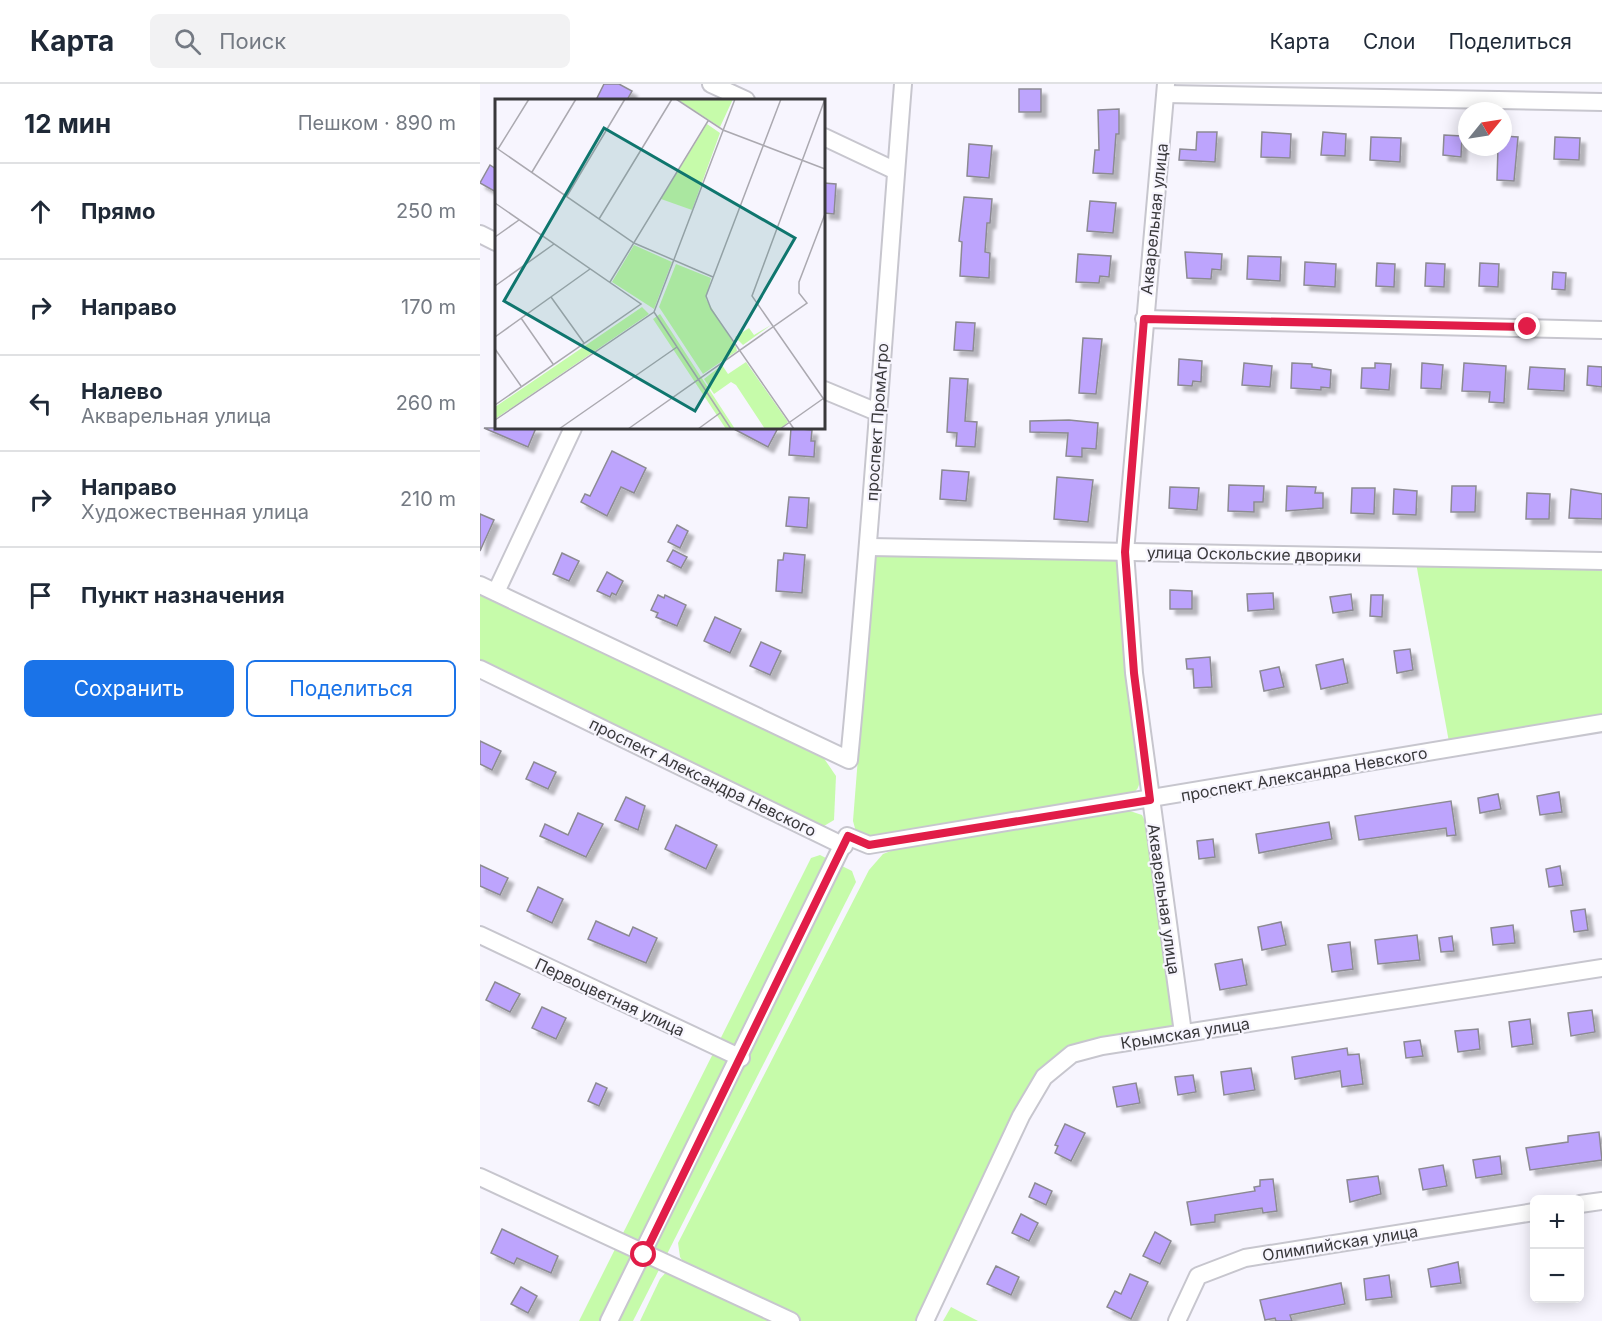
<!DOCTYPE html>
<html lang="ru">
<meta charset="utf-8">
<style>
:root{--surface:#fff;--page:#f2f2f3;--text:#1f2937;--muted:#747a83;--line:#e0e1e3;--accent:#1a73e8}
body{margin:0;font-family:Inter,sans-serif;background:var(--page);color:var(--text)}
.controls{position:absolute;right:18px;bottom:18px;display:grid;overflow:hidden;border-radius:9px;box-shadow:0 3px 15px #0003}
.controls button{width:54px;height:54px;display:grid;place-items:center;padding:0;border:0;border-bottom:2px solid var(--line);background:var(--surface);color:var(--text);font:30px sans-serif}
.compass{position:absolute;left:978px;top:18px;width:54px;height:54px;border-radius:50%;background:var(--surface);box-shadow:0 3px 15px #0003;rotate:60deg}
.stop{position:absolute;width:18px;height:18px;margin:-14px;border:4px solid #e11d48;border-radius:50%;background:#fff}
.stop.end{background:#e11d48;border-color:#fff;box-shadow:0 2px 6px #0008}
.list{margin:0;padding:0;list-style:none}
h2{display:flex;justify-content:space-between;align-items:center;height:78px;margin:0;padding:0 24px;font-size:26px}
h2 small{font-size:20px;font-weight:400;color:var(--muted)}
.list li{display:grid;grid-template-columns:39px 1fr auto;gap:18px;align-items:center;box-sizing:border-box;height:96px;padding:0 24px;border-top:2px solid var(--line)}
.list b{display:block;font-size:22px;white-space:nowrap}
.list p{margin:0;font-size:20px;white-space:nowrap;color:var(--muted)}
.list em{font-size:20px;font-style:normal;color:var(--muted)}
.actions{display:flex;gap:12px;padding:18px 24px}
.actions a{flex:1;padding:14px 0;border:2px solid var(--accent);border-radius:9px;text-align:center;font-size:21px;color:var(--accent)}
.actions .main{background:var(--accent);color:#fff}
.icon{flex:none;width:33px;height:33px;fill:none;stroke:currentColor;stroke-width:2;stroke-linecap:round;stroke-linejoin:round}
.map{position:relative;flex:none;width:1122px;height:1237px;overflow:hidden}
header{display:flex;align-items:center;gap:36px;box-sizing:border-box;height:84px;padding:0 30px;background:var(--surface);border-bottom:2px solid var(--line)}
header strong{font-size:28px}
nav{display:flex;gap:33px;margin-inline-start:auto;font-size:21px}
.search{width:420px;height:54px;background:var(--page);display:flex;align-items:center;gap:15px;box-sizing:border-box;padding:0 21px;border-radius:9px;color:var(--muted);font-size:22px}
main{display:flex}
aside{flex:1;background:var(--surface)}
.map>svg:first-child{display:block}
.green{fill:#c6fbaa}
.building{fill:#bda4fd;stroke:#8c8a92;stroke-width:1.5;filter:url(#shadow)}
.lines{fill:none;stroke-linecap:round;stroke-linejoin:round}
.minor-casing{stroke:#c7c6ce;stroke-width:20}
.minor{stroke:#fff;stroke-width:16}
.route{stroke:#e11d48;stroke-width:8}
.labels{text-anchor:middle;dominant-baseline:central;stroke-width:4.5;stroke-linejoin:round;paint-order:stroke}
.street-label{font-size:16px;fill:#39383b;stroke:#f7f5fe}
.inset-road{fill:none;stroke:#aba9b0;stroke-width:1.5}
.view{fill:#0f766e;fill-opacity:0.15;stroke:#0f766e;stroke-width:3}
.inset-edge{fill:none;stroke:#39383b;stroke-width:3}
</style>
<header>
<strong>Карта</strong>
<div class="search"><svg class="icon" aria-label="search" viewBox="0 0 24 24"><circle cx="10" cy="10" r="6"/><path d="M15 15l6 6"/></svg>Поиск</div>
<nav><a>Карта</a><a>Слои</a><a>Поделиться</a></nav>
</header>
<main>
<aside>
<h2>12 мин<small>Пешком · 890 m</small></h2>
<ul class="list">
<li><svg class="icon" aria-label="ahead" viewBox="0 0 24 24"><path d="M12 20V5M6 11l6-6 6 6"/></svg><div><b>Прямо</b></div><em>250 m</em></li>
<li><svg class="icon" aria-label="right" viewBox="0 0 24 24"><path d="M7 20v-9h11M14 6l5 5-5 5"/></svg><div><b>Направо</b></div><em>170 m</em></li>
<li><svg class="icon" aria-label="left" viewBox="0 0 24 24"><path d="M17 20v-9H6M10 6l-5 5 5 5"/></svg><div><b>Налево</b><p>Акварельная улица</p></div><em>260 m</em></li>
<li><svg class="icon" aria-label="right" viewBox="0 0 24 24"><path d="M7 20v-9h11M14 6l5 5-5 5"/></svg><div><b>Направо</b><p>Художественная улица</p></div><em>210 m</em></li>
<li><svg class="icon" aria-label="arrive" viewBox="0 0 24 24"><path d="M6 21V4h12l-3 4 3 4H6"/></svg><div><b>Пункт назначения</b></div></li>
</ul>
<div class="actions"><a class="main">Сохранить</a><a>Поделиться</a></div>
</aside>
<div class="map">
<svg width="1122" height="1237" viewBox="0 0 1122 1237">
<defs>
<filter id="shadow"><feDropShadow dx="5.5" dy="5.5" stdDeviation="1.5" flood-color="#0004"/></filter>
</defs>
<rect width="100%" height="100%" fill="#f7f5fe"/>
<g class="green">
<path d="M 403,469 L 626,473 L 636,477 L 639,487 L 660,687 C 660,699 660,705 650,712 L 392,755 L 376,748 L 373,737 L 393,483 L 395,473 Z"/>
<path d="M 936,479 L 1122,483 L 1122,632 L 969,658 Z"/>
<path d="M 0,510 L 341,670 L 356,692 L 354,736 L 344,742 L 333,740 L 0,580 Z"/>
<path d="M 650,727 L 662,731 L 666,739 L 695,932 L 691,944 L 575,976 L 438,1237 L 314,1237 L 209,1186 L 200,1173 L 198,1159 L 389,786 L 403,770 L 421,763 Z"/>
<path d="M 340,771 L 372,787 L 376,798 L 153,1237 L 99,1237 L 331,774 Z"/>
<path d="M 187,1187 L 297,1237 L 160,1237 L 180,1195 Z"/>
<path d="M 471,1223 L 498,1237 L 463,1237 Z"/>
</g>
<g class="building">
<path d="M 124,0 L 139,0 L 152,7 L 147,16 L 116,16 Z"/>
<rect x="539" y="5" width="22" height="23"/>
<path d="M 639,25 L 639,50 L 636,50 L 633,90 L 613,89 L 615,66 L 619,66 L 618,26 Z"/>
<path d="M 717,48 L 737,48 L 735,78 L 699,76 L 700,65 L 716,66 Z"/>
<path d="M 782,48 L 811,50 L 810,74 L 781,73 Z"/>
<path d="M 843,48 L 866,50 L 865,72 L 841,71 Z"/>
<path d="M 964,51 L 982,52 L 981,73 L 963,71 Z"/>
<path d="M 1023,52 L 1038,53 L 1034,97 L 1017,96 L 1018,63 L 1023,63 Z"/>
<path d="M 891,53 L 921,54 L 920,78 L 890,76 Z"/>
<path d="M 1075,53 L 1100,54 L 1099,76 L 1074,75 Z"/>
<path d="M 489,60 L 512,62 L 509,94 L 487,92 Z"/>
<path d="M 10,81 L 16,85 L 16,108 L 0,99 Z"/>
<path d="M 344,99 L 356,100 L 354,130 L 344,129 Z"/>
<path d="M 484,113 L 512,115 L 510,139 L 507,139 L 505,168 L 510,169 L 509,194 L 480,192 L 482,158 L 479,157 Z"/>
<path d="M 610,117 L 636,119 L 633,149 L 607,147 Z"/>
<path d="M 705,168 L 742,170 L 741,186 L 732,185 L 731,195 L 707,194 Z"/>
<path d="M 598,170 L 631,172 L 629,193 L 620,192 L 619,199 L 596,198 Z"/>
<path d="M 768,172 L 801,173 L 800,197 L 767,195 Z"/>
<path d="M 825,178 L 856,180 L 855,203 L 824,201 Z"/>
<path d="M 897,179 L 915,180 L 914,203 L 896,202 Z"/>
<path d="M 946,179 L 965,180 L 964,203 L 945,202 Z"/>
<path d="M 1000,179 L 1019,180 L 1018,203 L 999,202 Z"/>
<path d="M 1073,188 L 1086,189 L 1085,206 L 1072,205 Z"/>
<path d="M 476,238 L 495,239 L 493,267 L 474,266 Z"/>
<path d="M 603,254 L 622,255 L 616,310 L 599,309 Z"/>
<path d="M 699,275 L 722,277 L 721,298 L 713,297 L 712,302 L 698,301 Z"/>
<path d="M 764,279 L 792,282 L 790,303 L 762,301 Z"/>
<path d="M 812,279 L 832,280 L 832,283 L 851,286 L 850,304 L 841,303 L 841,306 L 811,304 Z"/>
<path d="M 895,279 L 911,280 L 909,306 L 881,304 L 882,284 L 895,284 Z"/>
<path d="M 942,279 L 963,281 L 961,305 L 941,304 Z"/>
<path d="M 984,279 L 1026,282 L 1024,319 L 1009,318 L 1010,308 L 982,307 Z"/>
<path d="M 1108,282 L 1122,283 L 1122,303 L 1107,301 Z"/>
<path d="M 1050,283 L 1085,285 L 1084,307 L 1048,305 Z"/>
<path d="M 470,294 L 488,295 L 485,337 L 497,338 L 495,363 L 476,362 L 477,349 L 467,348 Z"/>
<path d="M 589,336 L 618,339 L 616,365 L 602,364 L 602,373 L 586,372 L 588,349 L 550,348 L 550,337 Z"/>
<path d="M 4,344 L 56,344 L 48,363 Z"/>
<path d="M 252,344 L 298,344 L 288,363 Z"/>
<path d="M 311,344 L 332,346 L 331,357 L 335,357 L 334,373 L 309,371 Z"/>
<path d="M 132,367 L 166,384 L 154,409 L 141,403 L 127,432 L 101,418 L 105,410 L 110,412 Z"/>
<path d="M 462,386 L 489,388 L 486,417 L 460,415 Z"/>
<path d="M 577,393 L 613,396 L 608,438 L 574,435 Z"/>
<path d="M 749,401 L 784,402 L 783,418 L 774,418 L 774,428 L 748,427 Z"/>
<path d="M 807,402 L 836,403 L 835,409 L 843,409 L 843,424 L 806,427 Z"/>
<path d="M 972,402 L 996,402 L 995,428 L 971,428 Z"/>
<path d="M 690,403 L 719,404 L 717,426 L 689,424 Z"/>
<path d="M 872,404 L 895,404 L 894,430 L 871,429 Z"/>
<path d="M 914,405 L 937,407 L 936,431 L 913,430 Z"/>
<path d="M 1091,405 L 1122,410 L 1122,435 L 1089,434 Z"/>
<path d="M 1047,409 L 1070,410 L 1069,435 L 1046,435 Z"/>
<path d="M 309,413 L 329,414 L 327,444 L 306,442 Z"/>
<path d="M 0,430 L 14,436 L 0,467 Z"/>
<path d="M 197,441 L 208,447 L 200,464 L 188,458 Z"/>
<path d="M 193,466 L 207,473 L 201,484 L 187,477 Z"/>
<path d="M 82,469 L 99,477 L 89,497 L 73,490 Z"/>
<path d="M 304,469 L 325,471 L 322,509 L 296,507 L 298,476 L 303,476 Z"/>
<path d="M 127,488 L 143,497 L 136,511 L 132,509 L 130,513 L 117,507 Z"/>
<path d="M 690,506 L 712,507 L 712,525 L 690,525 Z"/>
<path d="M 793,509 L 794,525 L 768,527 L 767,510 Z"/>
<path d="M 871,510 L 873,526 L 853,529 L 850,513 Z"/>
<path d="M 178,511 L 184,514 L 185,511 L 206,521 L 197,542 L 176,533 L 178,529 L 171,526 Z"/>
<path d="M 891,511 L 903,511 L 902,533 L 890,532 Z"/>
<path d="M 235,533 L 261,545 L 250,569 L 224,557 Z"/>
<path d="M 281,558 L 301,567 L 290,591 L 270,582 Z"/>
<path d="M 930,565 L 933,586 L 917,589 L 914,567 Z"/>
<path d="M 730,573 L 732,603 L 714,604 L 713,585 L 707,585 L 706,575 Z"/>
<path d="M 863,575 L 868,599 L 841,605 L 836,581 Z"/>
<path d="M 799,583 L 804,603 L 784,607 L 780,587 Z"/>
<path d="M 0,657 L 21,667 L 12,686 L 0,680 Z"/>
<path d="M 54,678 L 76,688 L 68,705 L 46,695 Z"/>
<path d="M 1079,708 L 1082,728 L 1060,731 L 1057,712 Z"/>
<path d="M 1018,710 L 1021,725 L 1000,729 L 998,714 Z"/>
<path d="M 146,713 L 165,722 L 158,746 L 135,736 Z"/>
<path d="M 971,717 L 976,751 L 967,752 L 966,744 L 879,756 L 875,732 Z"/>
<path d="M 98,729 L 123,740 L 106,773 L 60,752 L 65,740 L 88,751 Z"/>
<path d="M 849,738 L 852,755 L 779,769 L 776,750 Z"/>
<path d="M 196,741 L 237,761 L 226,785 L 185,765 Z"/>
<path d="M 733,755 L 735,773 L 719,775 L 717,757 Z"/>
<path d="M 0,781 L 28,794 L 20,811 L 0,802 Z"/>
<path d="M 1080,782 L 1083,801 L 1069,803 L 1066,785 Z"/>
<path d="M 58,803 L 83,815 L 72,839 L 47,827 Z"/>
<path d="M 1105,825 L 1108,846 L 1094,848 L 1091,827 Z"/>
<path d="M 116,837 L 149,852 L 153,843 L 177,854 L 166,879 L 108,855 Z"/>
<path d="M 801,838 L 806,861 L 782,866 L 778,843 Z"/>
<path d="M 1033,841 L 1035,859 L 1013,861 L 1011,844 Z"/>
<path d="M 937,851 L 940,876 L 898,880 L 895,856 Z"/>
<path d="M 972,852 L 974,867 L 961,868 L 959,854 Z"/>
<path d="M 870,858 L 873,885 L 852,888 L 848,861 Z"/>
<path d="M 762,875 L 767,901 L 740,906 L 735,880 Z"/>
<path d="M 15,898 L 40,910 L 30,928 L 6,916 Z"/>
<path d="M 62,923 L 86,934 L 76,955 L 52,944 Z"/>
<path d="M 1112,926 L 1115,948 L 1091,952 L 1088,929 Z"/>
<path d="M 1050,935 L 1053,960 L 1032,963 L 1029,938 Z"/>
<path d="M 998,945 L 1000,965 L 978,968 L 975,947 Z"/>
<path d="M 940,956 L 943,972 L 926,974 L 924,958 Z"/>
<path d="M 867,964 L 868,971 L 879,970 L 883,1000 L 862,1003 L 860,987 L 815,995 L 812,973 Z"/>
<path d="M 771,984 L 775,1006 L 744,1011 L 741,988 Z"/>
<path d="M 713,991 L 716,1008 L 698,1011 L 695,993 Z"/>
<path d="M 116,999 L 127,1004 L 119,1022 L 108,1017 Z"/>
<path d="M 656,999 L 660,1019 L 637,1023 L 633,1003 Z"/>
<path d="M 585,1040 L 605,1049 L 591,1077 L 575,1069 L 578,1062 L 575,1061 Z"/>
<path d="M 1119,1048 L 1122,1076 L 1050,1086 L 1046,1064 L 1088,1058 L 1088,1052 Z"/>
<path d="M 1020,1072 L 1022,1090 L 996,1094 L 993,1076 Z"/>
<path d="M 963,1081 L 967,1102 L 943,1106 L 939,1085 Z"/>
<path d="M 898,1092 L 901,1110 L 870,1118 L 867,1096 Z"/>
<path d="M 793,1095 L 797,1127 L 783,1129 L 782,1124 L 735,1131 L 735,1138 L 711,1141 L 707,1118 L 775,1107 L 774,1103 L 780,1102 L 780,1096 Z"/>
<path d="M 555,1099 L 572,1107 L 566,1121 L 549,1113 Z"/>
<path d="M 541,1130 L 558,1139 L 549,1157 L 532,1149 Z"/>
<path d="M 22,1145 L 78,1172 L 71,1189 L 37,1174 L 34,1180 L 11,1169 Z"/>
<path d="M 675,1148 L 691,1157 L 680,1180 L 663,1172 Z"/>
<path d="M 978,1178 L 981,1199 L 951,1203 L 948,1185 Z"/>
<path d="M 516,1182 L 539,1193 L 531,1211 L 507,1200 Z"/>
<path d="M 650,1190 L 668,1198 L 651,1235 L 627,1223 L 635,1207 L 641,1210 Z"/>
<path d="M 909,1191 L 912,1213 L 886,1216 L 884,1195 Z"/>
<path d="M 861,1199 L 865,1220 L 810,1231 L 812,1237 L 796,1237 L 795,1234 L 785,1236 L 780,1216 Z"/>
<path d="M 41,1203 L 57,1212 L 48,1229 L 31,1220 Z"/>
</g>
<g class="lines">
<g class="minor-casing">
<g id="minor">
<path d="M 231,0 L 266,16"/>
<path d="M 686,0 L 645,468 L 654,589 L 703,949"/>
<path d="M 686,10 L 1122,18"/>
<path d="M 344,53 L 416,87"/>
<path d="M 0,150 L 16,158"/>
<path d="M 664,235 L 1122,246"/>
<path d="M 344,306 L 397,328"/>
<path d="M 390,463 L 1122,477"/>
<path d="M 0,501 L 369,676 C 391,451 405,225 423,0"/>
<path d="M 16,508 L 93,344"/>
<path d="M 0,585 L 364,762"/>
<path d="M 0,851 L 261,974"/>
<path d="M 0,1093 L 311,1237"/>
<path d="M 1100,1120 L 1122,1117"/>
<path d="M 129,1237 L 367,752 L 389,761 L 1122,639"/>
<path d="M 445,1237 L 541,1032 L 564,993 L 592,970 L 622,962 L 1122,884"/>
<path d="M 697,1237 L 718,1192 L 765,1174 L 1054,1128"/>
</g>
</g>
<use href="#minor" class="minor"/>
</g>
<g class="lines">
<path class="route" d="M 164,1171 L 368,752 L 389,761 L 670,716 L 654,589 L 645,468 L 664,235 L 1048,243"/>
</g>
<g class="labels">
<g class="street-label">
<text transform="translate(674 135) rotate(-84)">Акварельная улица</text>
<text transform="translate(397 338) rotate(-86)">проспект ПромАгро</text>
<text transform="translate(774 470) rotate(1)">улица Оскольские дворики</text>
<text transform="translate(824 690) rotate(-10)">проспект Александра Невского</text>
<text transform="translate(223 693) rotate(26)">проспект Александра Невского</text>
<text transform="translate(684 815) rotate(82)">Акварельная улица</text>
<text transform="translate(130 913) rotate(25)">Первоцветная улица</text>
<text transform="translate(705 949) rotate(-9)">Крымская улица</text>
<text transform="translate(860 1159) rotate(-9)">Олимпийская улица</text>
</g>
</g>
<g transform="translate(15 15)">
<rect width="330" height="330" fill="#f7f5fe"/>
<path d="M 182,0 L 238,0 L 225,28 ZM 212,25 L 225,34 L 197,111 L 166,100 ZM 139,146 L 177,163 L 159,210 L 117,183 ZM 181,165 L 216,179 L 211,200 L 241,248 L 242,252 L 208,275 L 164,208 ZM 147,208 L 154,215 L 0,320 L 0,308 ZM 165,215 L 240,330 L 231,330 L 158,220 ZM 276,226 L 248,246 L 240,238 L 254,229 L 259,236 ZM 251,263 L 293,323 L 286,330 L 270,330 L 241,286 L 236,283 L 219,295 L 209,280 L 227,266 L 233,275 Z" fill="#c6fbaa"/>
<path class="inset-road" d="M 181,0 L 228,31 L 330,70M 286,0 L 211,197 L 216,210 L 299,330M 330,0 L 257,197 L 330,302M 0,48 L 139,144 L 218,178M 3,50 L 34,0M 37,73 L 81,0M 72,97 L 130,0M 0,104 L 146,205 L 0,306M 104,120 L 177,0M 0,138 L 24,121M 115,183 L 213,22M 0,187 L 59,145M 56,198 L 89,244M 159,213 L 236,330M 26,219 L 58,265M 0,238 L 95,170M 0,250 L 26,287M 0,321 L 159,213 L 240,0M 64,330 L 182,248M 133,330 L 312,204 L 304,194 L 304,183 L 330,115M 203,330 L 225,314M 285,330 L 329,299"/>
<path class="view" d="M 109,29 L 300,139 L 200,312 L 9,202 Z"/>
<rect width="330" height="330" class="inset-edge"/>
</g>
</svg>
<div class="controls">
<button>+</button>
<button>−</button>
</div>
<svg class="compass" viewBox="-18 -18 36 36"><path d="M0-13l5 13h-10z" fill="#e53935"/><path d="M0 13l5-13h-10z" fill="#747a83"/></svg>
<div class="stop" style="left:164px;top:1171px"></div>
<div class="stop end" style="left:1048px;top:243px"></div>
</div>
</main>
